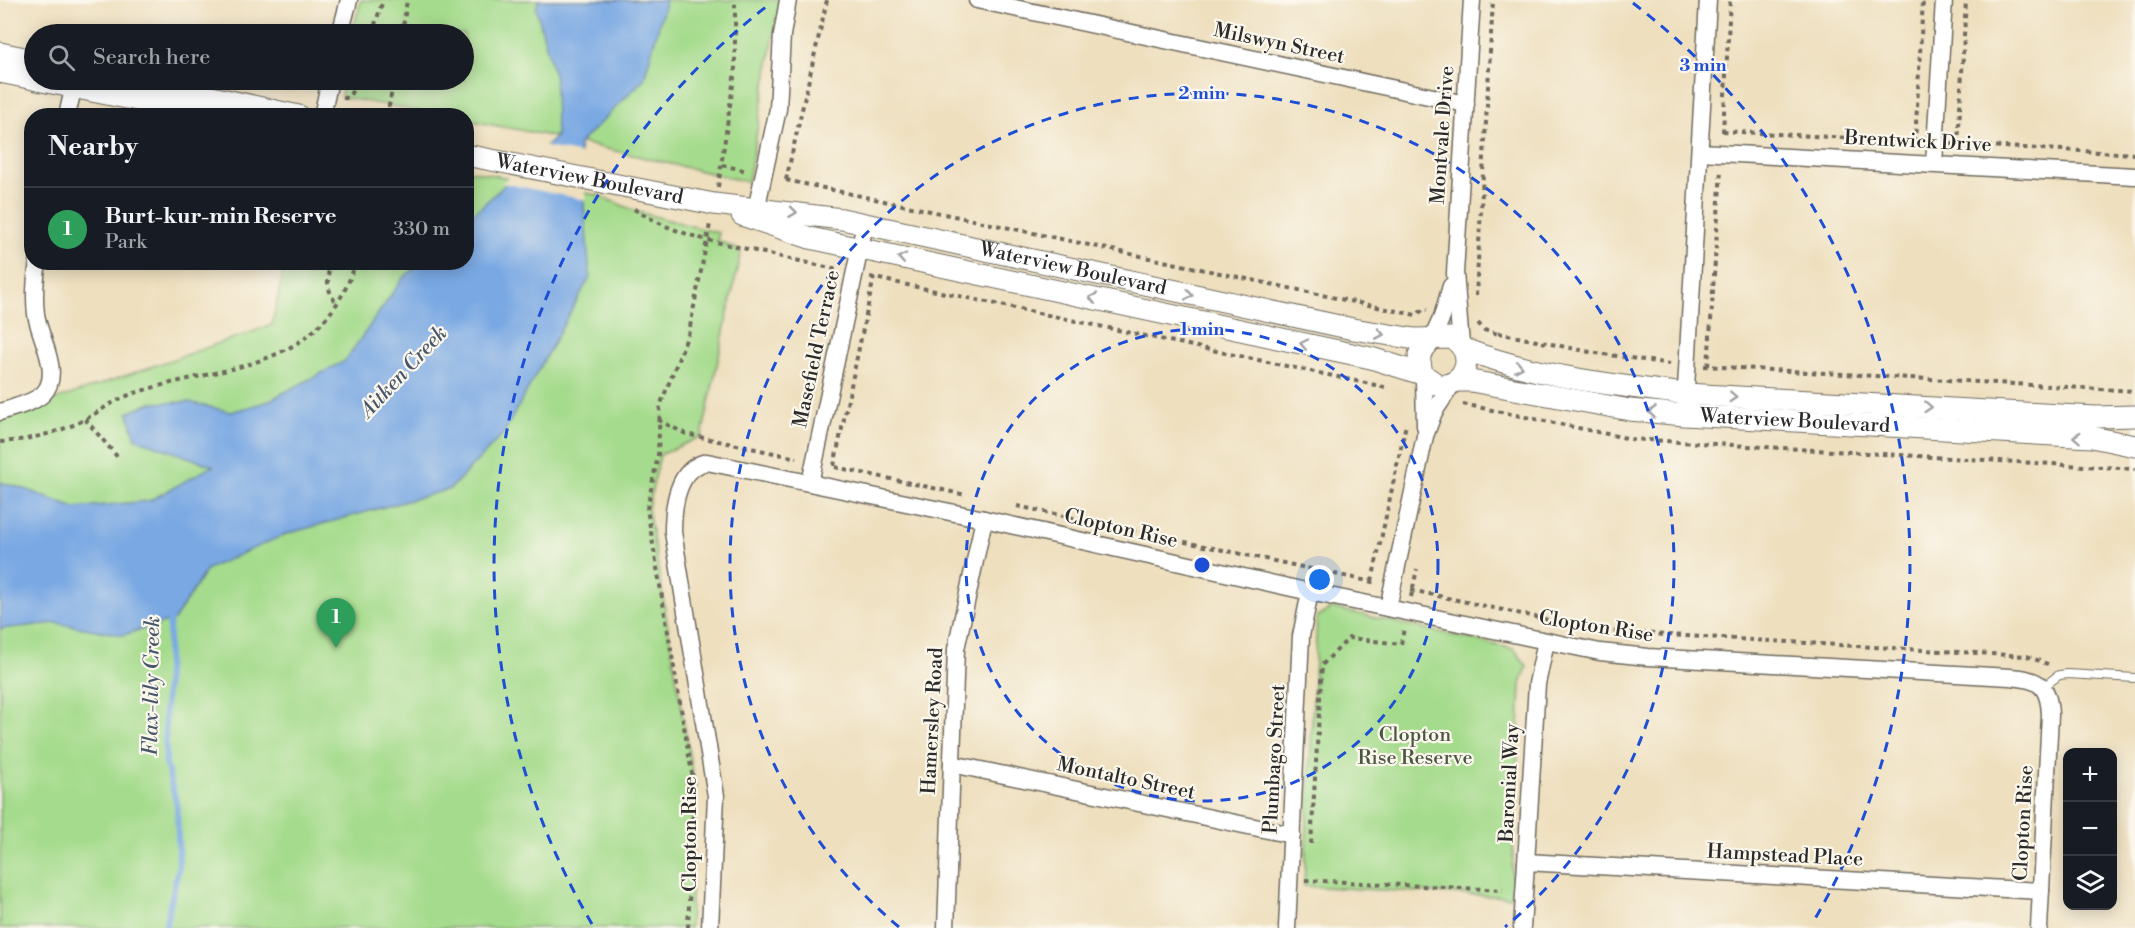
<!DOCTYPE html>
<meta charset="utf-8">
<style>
:root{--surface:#171b24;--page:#20242c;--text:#f1f3f6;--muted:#9ea1a6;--line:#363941;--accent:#d1495b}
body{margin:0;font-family:"Libre Bodoni",serif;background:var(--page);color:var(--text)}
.controls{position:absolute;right:18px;bottom:18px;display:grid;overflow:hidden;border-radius:12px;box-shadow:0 3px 15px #0003}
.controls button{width:54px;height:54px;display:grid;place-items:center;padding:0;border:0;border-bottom:2px solid var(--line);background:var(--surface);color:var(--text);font:30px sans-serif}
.you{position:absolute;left:1320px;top:580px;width:21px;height:21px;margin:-15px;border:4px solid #fff;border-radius:50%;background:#1a73e8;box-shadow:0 0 0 9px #1a73e833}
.badge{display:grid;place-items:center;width:39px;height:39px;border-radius:50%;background:var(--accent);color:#fff;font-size:20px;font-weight:700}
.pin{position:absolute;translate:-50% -50px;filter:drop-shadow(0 2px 3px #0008)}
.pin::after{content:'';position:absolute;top:32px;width:21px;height:18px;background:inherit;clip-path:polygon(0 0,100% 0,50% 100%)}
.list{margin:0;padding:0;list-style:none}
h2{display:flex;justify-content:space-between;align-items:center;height:78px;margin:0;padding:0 24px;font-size:26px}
h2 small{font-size:20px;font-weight:400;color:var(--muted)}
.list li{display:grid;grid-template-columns:39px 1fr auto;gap:18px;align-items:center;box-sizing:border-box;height:84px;padding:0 24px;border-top:2px solid var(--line)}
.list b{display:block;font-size:22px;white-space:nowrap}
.list p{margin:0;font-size:20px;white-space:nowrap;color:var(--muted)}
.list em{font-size:20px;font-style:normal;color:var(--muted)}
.icon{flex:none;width:33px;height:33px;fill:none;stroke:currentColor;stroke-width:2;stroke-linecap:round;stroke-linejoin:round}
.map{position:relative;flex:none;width:2135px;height:928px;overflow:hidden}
.search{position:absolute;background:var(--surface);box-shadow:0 3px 15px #0003;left:24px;top:24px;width:450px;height:66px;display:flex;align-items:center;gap:15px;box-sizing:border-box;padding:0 21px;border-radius:33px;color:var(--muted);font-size:22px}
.panel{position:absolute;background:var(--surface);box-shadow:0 3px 15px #0003;left:24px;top:108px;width:450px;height:162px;border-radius:24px}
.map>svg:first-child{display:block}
.green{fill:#a5db8c;stroke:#68835c;stroke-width:1.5}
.water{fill:#79a8e3;stroke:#526a87;stroke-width:1.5}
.pier{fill:#eedfbe}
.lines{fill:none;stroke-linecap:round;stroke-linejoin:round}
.stream{stroke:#79a8e3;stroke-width:6}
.service-casing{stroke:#6f6a5e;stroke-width:10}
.minor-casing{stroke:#6f6a5e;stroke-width:19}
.tertiary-casing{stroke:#6f6a5e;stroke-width:23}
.path{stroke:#6f6a5e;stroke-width:4;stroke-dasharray:4.5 4.5;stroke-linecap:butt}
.service{stroke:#fff;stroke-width:8}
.minor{stroke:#fff;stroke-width:16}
.tertiary{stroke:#fff;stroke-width:21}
.oneway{stroke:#a0a0a0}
.ring{fill:none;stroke:#1d4ed8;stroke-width:3;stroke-dasharray:10 8}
.labels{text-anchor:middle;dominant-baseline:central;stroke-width:4.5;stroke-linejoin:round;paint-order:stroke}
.street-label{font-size:20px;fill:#2b2b2b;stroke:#fbf7ec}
.park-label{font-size:20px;fill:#4a5743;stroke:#fbf7ec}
.water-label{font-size:21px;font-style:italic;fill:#46576b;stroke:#fbf7ec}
.centre{fill:#1d4ed8;stroke:#fbf7ec;stroke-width:3}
.ring-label{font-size:18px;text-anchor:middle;font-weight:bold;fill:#1d4ed8;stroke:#fbf7ec;stroke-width:4.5;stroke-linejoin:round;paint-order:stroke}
</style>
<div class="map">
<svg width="2135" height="928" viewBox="0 0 2135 928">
<rect width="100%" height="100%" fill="#fbf7ec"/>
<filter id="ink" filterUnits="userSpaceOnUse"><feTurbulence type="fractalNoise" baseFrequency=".0167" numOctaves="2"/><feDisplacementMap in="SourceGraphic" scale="12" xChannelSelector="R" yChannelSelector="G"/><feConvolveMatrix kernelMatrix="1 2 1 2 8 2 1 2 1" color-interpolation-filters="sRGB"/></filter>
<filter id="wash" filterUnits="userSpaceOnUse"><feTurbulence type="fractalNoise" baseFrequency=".008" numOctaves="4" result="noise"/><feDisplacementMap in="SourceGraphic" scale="24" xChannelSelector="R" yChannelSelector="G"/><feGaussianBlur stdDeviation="1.35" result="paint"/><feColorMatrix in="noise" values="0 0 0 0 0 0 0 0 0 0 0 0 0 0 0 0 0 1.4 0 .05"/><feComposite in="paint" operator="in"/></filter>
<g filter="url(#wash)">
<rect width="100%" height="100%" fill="#eedfbe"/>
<g class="green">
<path d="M 361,0 L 780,0 L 748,182 L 556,137 L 467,120 L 466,116 L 441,115 L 341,97 L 344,80 L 464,80 L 464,34 L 352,34 Z"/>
<path d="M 467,170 L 597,195 L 638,212 L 719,233 L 717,240 L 741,251 L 702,436 L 660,455 L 648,508 L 695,789 L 690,928 L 0,928 L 0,419 L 272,325 L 285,263 L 466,262 Z"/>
<path d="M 1332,608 L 1514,649 L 1527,666 L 1521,684 L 1511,897 L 1304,886 L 1317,617 Z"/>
</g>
<path class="water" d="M 539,0 L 666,0 L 644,79 L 579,144 L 590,277 L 503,434 L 450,489 L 286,534 L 207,569 L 174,620 L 123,635 L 56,623 L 0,629 L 0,482 L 25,489 L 74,508 L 149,501 L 213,466 L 136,439 L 128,413 L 151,403 L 189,402 L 231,412 L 266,402 L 345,361 L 403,278 L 421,263 L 466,262 L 467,220 L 556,137 L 555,79 L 536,8 Z"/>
<path class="pier" d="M 542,146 L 582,154 L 586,200 L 502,183 Z"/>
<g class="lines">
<path class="stream" d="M 165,928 L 179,866 L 177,805 L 166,764 L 165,712 L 170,614"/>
</g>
</g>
<g filter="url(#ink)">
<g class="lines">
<g class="service-casing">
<path id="service" d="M 2043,687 L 2059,675 L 2068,674 L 2135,678"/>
</g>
<g class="minor-casing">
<g id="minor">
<path d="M 977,0 L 1466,104"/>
<path d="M 340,34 L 349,0"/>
<path d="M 67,116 L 75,80"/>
<path d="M 322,116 L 330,80"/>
<path d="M 1700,152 L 2135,176"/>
<path d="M 1934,164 L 1944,0"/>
<path d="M 754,219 L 778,109 L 782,35 L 788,0"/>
<path d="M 1432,339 L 1442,317 L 1451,286"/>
<path d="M 1461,345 L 1455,273 L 1472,0"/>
<path d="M 1424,378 L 1425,426"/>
<path d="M 1685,406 L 1708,0"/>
<path d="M 0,412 C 14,407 32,404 43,394 C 63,374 39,337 36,314 C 34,297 35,280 38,262"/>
<path d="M 810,483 L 865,224"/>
<path d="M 1388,608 L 1425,436 L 1434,412 L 1453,383"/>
<path d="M 952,764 L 1292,835"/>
<path d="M 1526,862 L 2041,891"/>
<path d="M 710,928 L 716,796 L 673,532 C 673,506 677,468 707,462 L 984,519 L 1310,592 L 1600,652 L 1648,657 L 2010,677 C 2038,679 2049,684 2050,715 L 2039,928"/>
<path d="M 946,928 L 956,649 L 984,519"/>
<path d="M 1287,928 L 1301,636 L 1310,592"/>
<path d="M 1522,928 L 1537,684 L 1546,641"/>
</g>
</g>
<g class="tertiary-casing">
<g id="tertiary">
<path d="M 0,53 L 34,60"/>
<path d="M 0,72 L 34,79"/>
<path d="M 37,80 L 216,116"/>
<path d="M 134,80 L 299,116"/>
<path id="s1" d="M 466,155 L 714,204 L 842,219 L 1353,329 L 1415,339 L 1451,338 C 1477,351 1467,388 1438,385 L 1422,374 L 1419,355 L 1431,340"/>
<path d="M 742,215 L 810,238 L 1371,358 L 1422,374"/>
<path d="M 1464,349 C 1535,376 1611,385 1686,394 L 2096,417 L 2135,416"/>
<path id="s2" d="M 1456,381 L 1471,381 L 1630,410 L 1684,415 L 2092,437 L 2135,446"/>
</g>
</g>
<g class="path">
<path d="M 372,34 L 383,0"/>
<path d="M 402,34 L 407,0"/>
<path d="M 343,98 L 348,98 L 359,80"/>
<path d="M 387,116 L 394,80"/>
<path d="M 1723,131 L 1920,142"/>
<path d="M 1723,132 L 1730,0"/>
<path d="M 1915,142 L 1923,0"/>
<path d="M 1951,144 L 2135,154"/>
<path d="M 1958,144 L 1966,0"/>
<path d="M 722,165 L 747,171"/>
<path d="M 786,180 L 1401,312 L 1416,315 L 1424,309 L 1427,310"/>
<path d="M 786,180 L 827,0"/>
<path d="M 718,187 L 735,71 L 735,0"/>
<path d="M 634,209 C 660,225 678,232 707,240 L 710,224"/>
<path d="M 330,262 C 327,280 326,288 336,303"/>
<path d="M 870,277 L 1389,388"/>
<path d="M 1476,296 L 1493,0"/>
<path d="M 1478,323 L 1484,330 L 1498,334"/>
<path d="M 1498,333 L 1590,352 L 1670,364"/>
<path d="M 1704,366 L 2135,391"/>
<path d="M 1708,366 L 1721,170"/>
<path d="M 1463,404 L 1631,439 L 2135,469"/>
<path d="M 85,419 L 120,460"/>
<path d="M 658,420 L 686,434 L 797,458"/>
<path d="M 0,442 C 29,440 58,433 84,420 C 100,411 115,400 132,394 C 224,363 320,375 356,262"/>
<path d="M 834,466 L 874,277"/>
<path d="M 835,467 L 966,495"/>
<path d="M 1017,506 L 1377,583"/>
<path d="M 1372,581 L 1406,424"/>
<path d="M 1411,590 L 1586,628 L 1618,632 L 2027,656 L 2050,665"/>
<path d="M 1411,597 L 1417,569"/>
<path d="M 1311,844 L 1322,665 L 1349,638 L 1401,644 L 1404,628"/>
<path d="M 1305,880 L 1503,890"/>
<path d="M 688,928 L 694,785 L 647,509 L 658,455 L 660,406 L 689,332 L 707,240 L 839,270"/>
</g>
<use href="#service" class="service"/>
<use href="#minor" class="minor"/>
<use href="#tertiary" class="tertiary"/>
</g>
<defs><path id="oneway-chevron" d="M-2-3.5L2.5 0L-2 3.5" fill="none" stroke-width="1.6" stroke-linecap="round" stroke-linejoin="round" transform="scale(1.5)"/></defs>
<g class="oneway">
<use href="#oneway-chevron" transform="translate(793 212) rotate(7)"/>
<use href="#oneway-chevron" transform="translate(902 258) rotate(-168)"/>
<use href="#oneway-chevron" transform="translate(1189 295) rotate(12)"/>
<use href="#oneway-chevron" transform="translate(1093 298) rotate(-168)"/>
<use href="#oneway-chevron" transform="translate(1380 334) rotate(10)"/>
<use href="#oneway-chevron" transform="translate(1304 344) rotate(-168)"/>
<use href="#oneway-chevron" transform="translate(1519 367) rotate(11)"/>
<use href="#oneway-chevron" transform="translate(1733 397) rotate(3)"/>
<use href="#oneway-chevron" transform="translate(1928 407) rotate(3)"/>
<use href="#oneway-chevron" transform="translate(1652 412) rotate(-174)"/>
<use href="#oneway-chevron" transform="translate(2077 437) rotate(-177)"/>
</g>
</g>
<g class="ring">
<circle cx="1202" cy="565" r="236"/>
<path d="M899 927A472 472 0 1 1 1505 927"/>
<path d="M592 924A708 708 0 0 1 771 3M1633 3A708 708 0 0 1 1812 924"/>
</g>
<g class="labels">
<g class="street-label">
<text transform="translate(1279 44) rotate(12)">Milswyn Street</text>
<text transform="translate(1443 135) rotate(-86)">Montvale Drive</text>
<text transform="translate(1918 142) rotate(3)">Brentwick Drive</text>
<text stroke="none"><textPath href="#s1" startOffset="126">Waterview Boulevard</textPath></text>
<text stroke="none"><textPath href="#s1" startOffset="618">Waterview Boulevard</textPath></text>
<text transform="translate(817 349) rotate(-78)">Masefield Terrace</text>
<text stroke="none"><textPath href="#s2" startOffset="342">Waterview Boulevard</textPath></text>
<text transform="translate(1121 529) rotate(13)">Clopton Rise</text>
<text transform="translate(1596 627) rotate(9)">Clopton Rise</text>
<text transform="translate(933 721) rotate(-87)">Hamersley Road</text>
<text transform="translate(1275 759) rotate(-87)">Plumbago Street</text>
<text transform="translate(1126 779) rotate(12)">Montalto Street</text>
<text transform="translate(1510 783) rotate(-87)">Baronial Way</text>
<text transform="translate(2024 823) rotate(-87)">Clopton Rise</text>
<text transform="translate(690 834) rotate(-90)">Clopton Rise</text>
<text transform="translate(1785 856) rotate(3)">Hampstead Place</text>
</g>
<g class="park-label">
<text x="1415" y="735">Clopton<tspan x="1415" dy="23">Rise Reserve</tspan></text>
</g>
<g class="water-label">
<text transform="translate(404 372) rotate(-47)">Aitken Creek</text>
<text transform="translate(152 686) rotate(-89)">Flax-lily Creek</text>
</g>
</g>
<circle cx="1202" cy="565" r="9" class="centre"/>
<g class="ring-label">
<text x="1703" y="71">3 min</text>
<text x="1202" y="99">2 min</text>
<text x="1202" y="335">1 min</text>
</g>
</svg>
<div class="controls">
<button>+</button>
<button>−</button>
<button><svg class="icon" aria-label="layers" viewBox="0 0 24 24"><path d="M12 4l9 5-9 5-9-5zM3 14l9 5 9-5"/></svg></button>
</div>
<div class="you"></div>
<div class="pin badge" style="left:336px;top:648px;background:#2e9e5b">1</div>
<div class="search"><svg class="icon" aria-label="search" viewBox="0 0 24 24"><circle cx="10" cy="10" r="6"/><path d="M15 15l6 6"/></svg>Search here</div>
<section class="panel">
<h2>Nearby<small></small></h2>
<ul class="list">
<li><span class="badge" style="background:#2e9e5b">1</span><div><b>Burt-kur-min Reserve</b><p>Park</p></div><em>330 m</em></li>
</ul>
</section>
</div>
